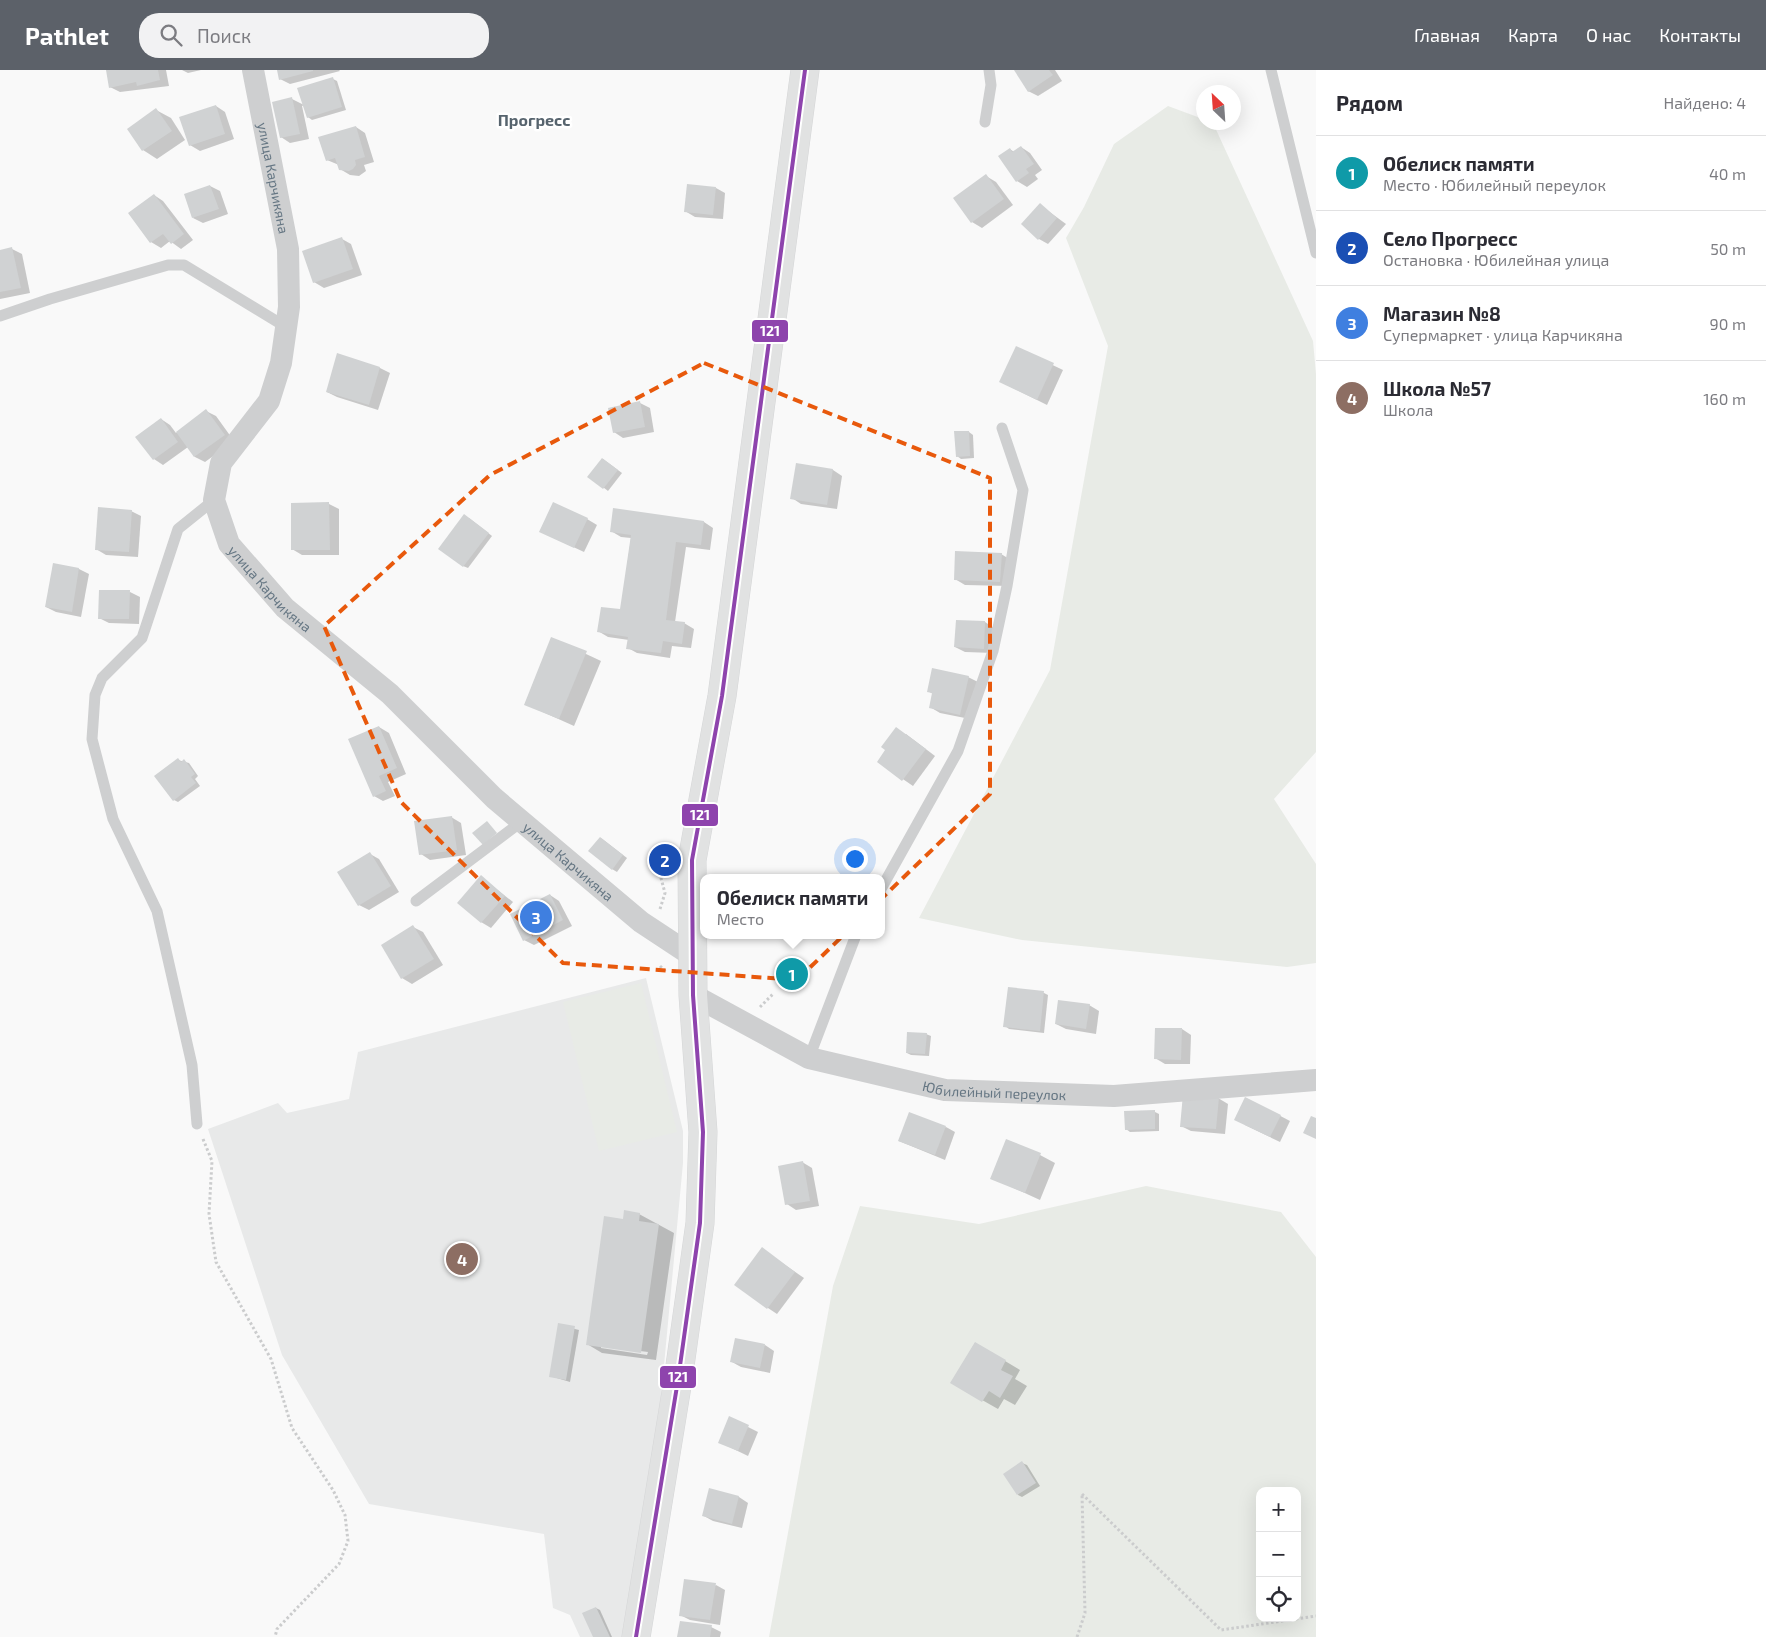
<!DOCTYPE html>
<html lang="ru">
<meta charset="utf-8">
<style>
:root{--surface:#fff;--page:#f2f2f3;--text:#2b2b33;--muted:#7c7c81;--line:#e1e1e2;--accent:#5c6169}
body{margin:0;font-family:"Exo 2",sans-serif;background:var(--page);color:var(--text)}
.controls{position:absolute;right:15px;bottom:15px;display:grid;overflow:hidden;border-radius:10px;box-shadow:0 5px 20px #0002}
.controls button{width:45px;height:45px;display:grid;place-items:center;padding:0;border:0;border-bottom:1px solid var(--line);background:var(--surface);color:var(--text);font:25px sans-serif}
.compass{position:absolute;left:1196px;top:15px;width:45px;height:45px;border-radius:50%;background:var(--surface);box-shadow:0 5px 20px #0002;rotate:335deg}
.you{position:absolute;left:854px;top:788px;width:18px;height:18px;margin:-12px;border:4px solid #fff;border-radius:50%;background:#1a73e8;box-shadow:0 0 0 8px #1a73e833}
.badge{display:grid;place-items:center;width:32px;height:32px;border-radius:50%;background:var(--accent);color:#fff;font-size:16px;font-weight:700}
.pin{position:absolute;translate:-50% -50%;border:2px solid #fff;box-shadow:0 1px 5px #0006}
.popup{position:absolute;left:700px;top:804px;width:185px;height:65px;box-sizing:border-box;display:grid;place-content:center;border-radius:10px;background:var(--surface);filter:drop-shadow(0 1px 4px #0005);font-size:16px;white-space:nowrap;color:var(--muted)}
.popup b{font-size:19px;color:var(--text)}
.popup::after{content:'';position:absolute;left:50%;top:100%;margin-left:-10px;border:10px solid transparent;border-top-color:var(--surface)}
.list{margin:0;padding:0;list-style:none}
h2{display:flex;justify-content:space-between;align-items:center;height:65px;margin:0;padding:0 20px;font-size:21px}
h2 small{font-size:16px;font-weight:400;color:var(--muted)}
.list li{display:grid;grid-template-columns:32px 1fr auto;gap:15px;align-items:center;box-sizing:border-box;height:75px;padding:0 20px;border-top:1px solid var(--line)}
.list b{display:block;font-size:19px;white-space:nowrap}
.list p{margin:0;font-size:16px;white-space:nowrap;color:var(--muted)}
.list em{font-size:16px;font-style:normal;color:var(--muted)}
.icon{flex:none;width:28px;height:28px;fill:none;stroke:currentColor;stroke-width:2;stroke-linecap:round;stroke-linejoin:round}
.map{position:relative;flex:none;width:1316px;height:1567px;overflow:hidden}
header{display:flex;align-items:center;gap:30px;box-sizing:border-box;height:70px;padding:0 25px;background:var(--accent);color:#fff}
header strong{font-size:24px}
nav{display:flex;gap:28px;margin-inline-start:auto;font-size:18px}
.search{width:350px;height:45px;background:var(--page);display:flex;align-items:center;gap:12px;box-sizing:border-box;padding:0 18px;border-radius:20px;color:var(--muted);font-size:19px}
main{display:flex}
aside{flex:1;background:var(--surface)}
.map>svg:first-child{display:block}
.built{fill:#e8e9e9}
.green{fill:#e8ebe6;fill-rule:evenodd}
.shadow{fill:#0003;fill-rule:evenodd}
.building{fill:#d0d2d3}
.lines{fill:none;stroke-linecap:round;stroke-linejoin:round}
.secondary-casing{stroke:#d5d6d7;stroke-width:29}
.path{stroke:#cbcccd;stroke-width:3;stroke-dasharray:2.5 2.5;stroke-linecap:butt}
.lane{stroke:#cecfd0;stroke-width:11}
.street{stroke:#cecfd0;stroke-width:22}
.secondary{stroke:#e1e2e2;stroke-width:28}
.bus-1-casing{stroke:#fff;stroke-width:8}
.bus-1{stroke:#8e44ad;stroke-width:4}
.marked{fill:none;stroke:#e8590c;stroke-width:4;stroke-dasharray:10 6;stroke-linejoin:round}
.labels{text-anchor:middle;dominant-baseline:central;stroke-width:5;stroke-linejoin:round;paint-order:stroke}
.street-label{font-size:14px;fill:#657683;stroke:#fff}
.quarter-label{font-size:16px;font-weight:bold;fill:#57646e;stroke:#fff}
.line-badge{stroke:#fff;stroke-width:2}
.badge-label{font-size:14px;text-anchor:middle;font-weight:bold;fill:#fff}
</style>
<header>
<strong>Pathlet</strong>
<div class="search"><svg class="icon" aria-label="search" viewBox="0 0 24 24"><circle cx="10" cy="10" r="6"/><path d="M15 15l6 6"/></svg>Поиск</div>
<nav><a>Главная</a><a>Карта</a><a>О нас</a><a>Контакты</a></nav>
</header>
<main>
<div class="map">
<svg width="1316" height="1567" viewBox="0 0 1316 1567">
<rect width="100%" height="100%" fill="#f9f9f9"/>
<path class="built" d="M 646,908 L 683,1061 L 683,1093 L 660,1338 L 624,1567 L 580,1567 L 570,1545 L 553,1538 L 544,1464 L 369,1434 L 282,1285 L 208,1059 L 278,1033 L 287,1043 L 349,1029 L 358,982 Z"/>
<g class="green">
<path d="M 1168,36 L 1203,49 L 1204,52 L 1213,53 L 1313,271 L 1316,304 L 1316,682 L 1274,729 L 1316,794 L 1316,893 L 1287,897 L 1022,870 L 919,848 L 1050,600 L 1108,276 L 1066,168 L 1084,137 L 1114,74 Z"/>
<path d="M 641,913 L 677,1062 L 599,1081 L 563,932 Z"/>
<path d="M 1146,1116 L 1281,1142 L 1316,1187 L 1316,1567 L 769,1567 L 833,1216 L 860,1136 L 979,1154 ZM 1260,1421 L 1297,1421 L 1297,1548 L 1260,1548 Z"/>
</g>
<g class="shadow">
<path d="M 107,0 L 166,0 L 169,16 L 120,22 L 110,17 Z"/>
<path d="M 182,0 L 201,0 L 188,3 Z"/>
<path d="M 278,0 L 339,0 L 340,1 L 290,14 L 280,9 Z"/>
<path d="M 1015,0 L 1055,0 L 1062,11 L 1038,26 L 1028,21 Z"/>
<path d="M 333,9 L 337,11 L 346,40 L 312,50 L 308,47 Z"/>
<path d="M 292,29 L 304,35 L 302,36 L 309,69 L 290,73 L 281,67 Z"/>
<path d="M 216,36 L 225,42 L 234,69 L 200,81 L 190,75 Z"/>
<path d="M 156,40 L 171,48 L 185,70 L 157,89 L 143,80 Z"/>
<path d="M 356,57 L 365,63 L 374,92 L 364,95 L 366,101 L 359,106 L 350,105 L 340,99 L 339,95 L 327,90 Z"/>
<path d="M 1021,77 L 1030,83 L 1042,100 L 1035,105 L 1038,109 L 1027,117 L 1017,111 L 1000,87 L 1010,79 L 1014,82 Z"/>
<path d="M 986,106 L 996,112 L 1013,135 L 982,158 L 972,152 Z"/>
<path d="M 210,116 L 220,121 L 228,144 L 203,153 L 193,148 Z"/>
<path d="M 716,118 L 725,123 L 723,149 L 695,147 L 685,141 Z"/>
<path d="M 154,125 L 163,131 L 193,170 L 181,179 L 170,171 L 161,178 L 151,172 Z"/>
<path d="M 1040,135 L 1066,154 L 1048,174 L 1039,169 Z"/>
<path d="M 342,169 L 351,174 L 362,205 L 324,218 L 314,212 Z"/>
<path d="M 12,179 L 22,184 L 30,223 L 0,229 L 0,181 Z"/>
<path d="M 1017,278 L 1063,300 L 1047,335 L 1001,312 Z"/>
<path d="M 338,285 L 380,298 L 390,303 L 378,340 L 337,327 L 327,322 Z"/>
<path d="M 640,333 L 650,338 L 654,362 L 623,368 L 614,362 Z"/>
<path d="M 206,341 L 216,346 L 234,371 L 205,392 L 195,387 L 188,377 L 163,395 L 154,389 L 161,349 L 170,355 L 176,363 Z"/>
<path d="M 969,362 L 973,365 L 974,388 L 961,389 L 957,386 Z"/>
<path d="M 603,389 L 622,403 L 608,421 L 589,406 Z"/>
<path d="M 797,394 L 833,400 L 842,406 L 837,439 L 801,434 L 792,428 Z"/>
<path d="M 329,434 L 339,439 L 339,485 L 302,485 L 292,479 Z"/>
<path d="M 131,441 L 141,446 L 138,487 L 106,485 L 96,479 Z"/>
<path d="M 469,448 L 492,466 L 468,498 L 463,496 Z"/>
<path d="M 587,449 L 597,455 L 584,482 L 541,462 Z"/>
<path d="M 704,452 L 713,458 L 710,480 L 686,477 L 675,552 L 684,553 L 694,559 L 691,578 L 672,576 L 670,588 L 637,583 L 628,578 L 629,570 L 608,567 L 598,561 L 621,541 L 631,468 L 621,467 L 611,461 Z"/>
<path d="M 1001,484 L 1011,490 L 1010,516 L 965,515 L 955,509 Z"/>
<path d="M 54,495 L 79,499 L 89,504 L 81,547 L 56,542 L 46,537 Z"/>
<path d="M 130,522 L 140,527 L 139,554 L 109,553 L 99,548 Z"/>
<path d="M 985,552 L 994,558 L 994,583 L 965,582 L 955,577 Z"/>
<path d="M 552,568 L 601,591 L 574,656 L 525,634 Z"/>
<path d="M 968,607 L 978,612 L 970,649 L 940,643 L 930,637 L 933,624 L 928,621 Z"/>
<path d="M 379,657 L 389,663 L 406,704 L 388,712 L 395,726 L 383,731 L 374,726 Z"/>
<path d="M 906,664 L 935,686 L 913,716 L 878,692 Z"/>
<path d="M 178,690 L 189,693 L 198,706 L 195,709 L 200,716 L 178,732 L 174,730 Z"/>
<path d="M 451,747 L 461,753 L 466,785 L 430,790 L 421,784 Z"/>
<path d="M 601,768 L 627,788 L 617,802 L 612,799 Z"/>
<path d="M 370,784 L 379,789 L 399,822 L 369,840 L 359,835 Z"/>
<path d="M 481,807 L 513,832 L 491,858 L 481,852 Z"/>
<path d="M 550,825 L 559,831 L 572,856 L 534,875 L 524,870 Z"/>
<path d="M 413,857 L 423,862 L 443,895 L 412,914 L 402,908 Z"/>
<path d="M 1009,919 L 1044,923 L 1048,925 L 1044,963 L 1009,959 L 1005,956 Z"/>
<path d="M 1089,935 L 1099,941 L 1096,964 L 1066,959 L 1056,954 Z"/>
<path d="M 1182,959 L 1191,965 L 1190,994 L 1165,994 L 1155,988 Z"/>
<path d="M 926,964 L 931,966 L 929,986 L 911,985 L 907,983 Z"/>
<path d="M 1218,1028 L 1228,1034 L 1225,1064 L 1191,1061 L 1181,1056 Z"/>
<path d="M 1246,1028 L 1290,1051 L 1280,1072 L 1245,1055 Z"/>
<path d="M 1155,1042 L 1159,1044 L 1159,1061 L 1130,1062 L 1126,1059 Z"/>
<path d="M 946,1057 L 955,1062 L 945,1090 L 899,1071 Z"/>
<path d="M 1040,1085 L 1055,1093 L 1040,1130 L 992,1108 Z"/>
<path d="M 802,1092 L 812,1098 L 819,1136 L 796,1140 L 787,1134 Z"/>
<path d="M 639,1144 L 674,1163 L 656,1290 L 602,1283 L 587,1274 L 624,1150 ZM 601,1276 L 648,1282 L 647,1285 L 601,1278 Z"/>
<path d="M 762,1179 L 804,1208 L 777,1244 L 768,1238 Z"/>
<path d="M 559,1255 L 579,1260 L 570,1312 L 550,1306 Z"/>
<path d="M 975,1273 L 1020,1300 L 1015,1309 L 1027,1316 L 1015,1335 L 1004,1329 L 998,1339 L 952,1313 Z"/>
<path d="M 765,1275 L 774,1281 L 770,1303 L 741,1297 L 732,1292 Z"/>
<path d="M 730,1348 L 758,1362 L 748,1386 L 719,1372 Z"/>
<path d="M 1022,1393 L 1027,1395 L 1040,1416 L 1022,1427 L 1018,1425 Z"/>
<path d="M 710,1420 L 739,1427 L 748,1433 L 742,1458 L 713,1451 L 704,1446 Z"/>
<path d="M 716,1515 L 725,1520 L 720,1555 L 690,1550 L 680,1545 Z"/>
<path d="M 596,1538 L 600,1540 L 612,1567 L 594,1567 Z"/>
<path d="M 711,1557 L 721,1562 L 720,1567 L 679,1567 Z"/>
</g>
<g class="building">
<path d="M 106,0 L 158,0 L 160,10 L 137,16 L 136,12 L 109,18 Z"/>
<path d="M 277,0 L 313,0 L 313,1 L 279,10 Z"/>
<path d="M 1014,0 L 1049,0 L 1053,5 L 1028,22 Z"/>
<path d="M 333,7 L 342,37 L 307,48 L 297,18 Z"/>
<path d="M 292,27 L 300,64 L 280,68 L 272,32 Z"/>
<path d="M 216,35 L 225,64 L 189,76 L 179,47 Z"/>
<path d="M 156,38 L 172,61 L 142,81 L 127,59 Z"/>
<path d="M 356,56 L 365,87 L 355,90 L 356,95 L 353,99 L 349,101 L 339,100 L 335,88 L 326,91 L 318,67 Z"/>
<path d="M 1021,76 L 1034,94 L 1026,99 L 1029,103 L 1016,112 L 998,86 L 1010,78 L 1012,82 Z"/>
<path d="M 986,104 L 1004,129 L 971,153 L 953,128 Z"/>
<path d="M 687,114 L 716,117 L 713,145 L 684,142 Z"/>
<path d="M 210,115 L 219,139 L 192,148 L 184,124 Z"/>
<path d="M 154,124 L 184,164 L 171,174 L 163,164 L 150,173 L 128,143 Z"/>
<path d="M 1040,133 L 1057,148 L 1038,170 L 1021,154 Z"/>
<path d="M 342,167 L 353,199 L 313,213 L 302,181 Z"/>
<path d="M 12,177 L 21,218 L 0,222 L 0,180 Z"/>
<path d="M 1016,276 L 1054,293 L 1037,330 L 999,312 Z"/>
<path d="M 337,283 L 380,297 L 369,335 L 326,322 Z"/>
<path d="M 640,331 L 645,357 L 613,363 L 608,338 Z"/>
<path d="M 206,339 L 225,365 L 194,387 L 176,362 Z"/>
<path d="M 161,348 L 178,372 L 153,390 L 135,367 Z"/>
<path d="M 954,361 L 969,361 L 970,386 L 956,387 Z"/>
<path d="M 602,388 L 618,400 L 603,419 L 587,407 Z"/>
<path d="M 796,393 L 833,399 L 827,435 L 790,429 Z"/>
<path d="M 329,432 L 330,480 L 291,480 L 291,433 Z"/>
<path d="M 553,432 L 588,448 L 574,478 L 539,462 Z"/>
<path d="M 98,437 L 132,440 L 129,482 L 95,480 Z"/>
<path d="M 613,438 L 704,451 L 701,475 L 676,472 L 666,550 L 685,552 L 682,574 L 663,571 L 661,583 L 626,579 L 628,567 L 597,562 L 601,537 L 620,539 L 631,465 L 610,462 Z"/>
<path d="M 464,444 L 489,463 L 463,497 L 438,479 Z"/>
<path d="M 955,481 L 1002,483 L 1000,512 L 954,510 Z"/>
<path d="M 53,493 L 79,498 L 72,542 L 45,537 Z"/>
<path d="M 99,520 L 130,520 L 129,549 L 98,549 Z"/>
<path d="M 956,550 L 985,551 L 984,579 L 954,577 Z"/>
<path d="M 551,567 L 587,581 L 559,649 L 524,635 Z"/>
<path d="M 932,598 L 969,606 L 960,645 L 929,638 L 932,623 L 927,622 Z"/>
<path d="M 379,656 L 397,698 L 379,706 L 386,721 L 373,727 L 348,669 Z"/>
<path d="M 896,657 L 926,679 L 902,711 L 877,692 L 885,680 L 881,677 Z"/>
<path d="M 178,688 L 181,692 L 184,689 L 195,704 L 191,707 L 196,713 L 173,731 L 154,706 Z"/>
<path d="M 452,746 L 457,780 L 419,785 L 414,751 Z"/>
<path d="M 487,751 L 497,763 L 483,775 L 472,763 Z"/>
<path d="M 600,767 L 623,785 L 612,800 L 588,781 Z"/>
<path d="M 370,782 L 391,816 L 358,836 L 337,802 Z"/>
<path d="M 481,805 L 505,826 L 481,853 L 457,833 Z"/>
<path d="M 550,824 L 563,850 L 523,871 L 510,844 Z"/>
<path d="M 413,855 L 434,889 L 401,909 L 381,875 Z"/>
<path d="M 1008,917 L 1044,921 L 1040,961 L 1003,957 Z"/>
<path d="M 1058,930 L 1090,934 L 1086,959 L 1055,954 Z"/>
<path d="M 1155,958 L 1182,958 L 1181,990 L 1154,989 Z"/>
<path d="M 907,962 L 927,963 L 925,984 L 906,983 Z"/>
<path d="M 1183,1024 L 1219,1027 L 1216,1059 L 1180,1057 Z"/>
<path d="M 1245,1027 L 1281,1045 L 1270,1067 L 1234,1050 Z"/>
<path d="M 1155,1040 L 1155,1059 L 1125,1060 L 1124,1041 Z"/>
<path d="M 909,1042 L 946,1056 L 935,1085 L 898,1071 Z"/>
<path d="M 1311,1046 L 1316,1048 L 1316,1069 L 1303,1063 Z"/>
<path d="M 1006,1069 L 1041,1083 L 1025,1123 L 990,1109 Z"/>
<path d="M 803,1091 L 810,1131 L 785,1135 L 778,1096 Z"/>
<path d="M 624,1140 L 640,1143 L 639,1151 L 659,1154 L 641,1283 L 586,1275 L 604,1146 L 623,1149 Z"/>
<path d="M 762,1177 L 795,1202 L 767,1239 L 734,1215 Z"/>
<path d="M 558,1253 L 575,1256 L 566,1310 L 549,1307 Z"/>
<path d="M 735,1268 L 765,1274 L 760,1298 L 730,1292 Z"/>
<path d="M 975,1272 L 1006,1290 L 1001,1300 L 1013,1306 L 1000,1328 L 989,1321 L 982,1332 L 950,1313 Z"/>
<path d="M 729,1346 L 749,1355 L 738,1381 L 718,1373 Z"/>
<path d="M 1022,1391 L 1036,1413 L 1017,1425 L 1003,1404 Z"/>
<path d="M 709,1418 L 739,1426 L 732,1454 L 702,1446 Z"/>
<path d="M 684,1509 L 716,1513 L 710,1550 L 679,1546 Z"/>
<path d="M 596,1537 L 610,1567 L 593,1567 L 582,1543 Z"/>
<path d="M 680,1551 L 712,1555 L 710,1567 L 677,1567 Z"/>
</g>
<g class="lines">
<g class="secondary-casing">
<path id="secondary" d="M 636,1567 L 678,1310 L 700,1153 L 703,1062 L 693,925 L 692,790 L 722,626 L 805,0"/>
</g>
<g class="path">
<path d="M 660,839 L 665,823 L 659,801 L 667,773"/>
<path d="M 660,896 L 667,903"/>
<path d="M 760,937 L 773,924"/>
<path d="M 203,1069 L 212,1091 L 209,1144 L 216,1192 L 271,1289 L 292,1358 L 333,1420 L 345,1445 L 348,1471 L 339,1494 L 277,1559 L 275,1567"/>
<path d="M 1082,1424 L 1221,1560 L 1316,1546"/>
<path d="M 1077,1567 L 1085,1543 L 1082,1424"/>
</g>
<g class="lane">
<path d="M 1271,0 L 1316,183"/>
<path d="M 985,52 L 991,15 L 989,0"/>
<path d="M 0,246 L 50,229 L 168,195 L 184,195 L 286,257"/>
<path d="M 881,819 L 958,681 L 993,581 L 1007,516 L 1023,420 L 1002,358"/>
<path d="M 416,831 L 521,752"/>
<path d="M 809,988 L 856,865"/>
<path d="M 197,1054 L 192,995 L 157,841 L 113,749 L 92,669 L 95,625 L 102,608 L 142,568 L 178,459 L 214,430"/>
</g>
<g class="street">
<path id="s1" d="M 253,0 L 288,179 L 289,237 L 281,293 L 269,331 L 221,393 L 214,430 L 229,474 L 285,538 L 390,624 L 494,728 L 641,852 L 691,885"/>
<path id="s2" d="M 693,925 L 809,988 L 945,1020 L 1114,1026 L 1316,1010"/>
</g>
<use href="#secondary" class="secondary"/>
<g class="bus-1-casing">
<path id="bus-1" d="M 636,1567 L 678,1310 L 700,1153 L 703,1062 L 693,925 L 692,790 L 722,626 L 805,0"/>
</g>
<use href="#bus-1" class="bus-1"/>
</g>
<path class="marked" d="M 704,293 L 990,408 L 990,724 L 797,910 L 563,893 L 401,732 L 324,556 L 490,405 Z"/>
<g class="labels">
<g class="street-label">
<text stroke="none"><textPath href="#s1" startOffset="110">улица Карчикяна</textPath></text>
<text stroke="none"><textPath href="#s1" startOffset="560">улица Карчикяна</textPath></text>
<text stroke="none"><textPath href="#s1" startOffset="965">улица Карчикяна</textPath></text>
<text stroke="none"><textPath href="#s2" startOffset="321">Юбилейный переулок</textPath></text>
</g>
<g class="quarter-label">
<text x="534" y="49">Прогресс</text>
</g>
</g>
<g class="line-badge">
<rect x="751" y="249" width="38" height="24" rx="5" fill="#8e44ad"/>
<rect x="681" y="733" width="38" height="24" rx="5" fill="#8e44ad"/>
<rect x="659" y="1295" width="38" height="24" rx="5" fill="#8e44ad"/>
</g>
<g class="badge-label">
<text x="770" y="266">121</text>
<text x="700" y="750">121</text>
<text x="678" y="1312">121</text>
</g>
</svg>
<div class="controls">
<button>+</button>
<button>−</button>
<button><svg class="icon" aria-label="locate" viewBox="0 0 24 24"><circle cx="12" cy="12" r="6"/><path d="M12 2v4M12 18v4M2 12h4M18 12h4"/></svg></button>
</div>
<svg class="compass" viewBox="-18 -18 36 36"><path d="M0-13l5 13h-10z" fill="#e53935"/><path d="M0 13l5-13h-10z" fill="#7c7c81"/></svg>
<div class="you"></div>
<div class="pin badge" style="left:792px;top:904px;background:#0f9aa8">1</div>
<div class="popup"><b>Обелиск памяти</b>Место</div>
<div class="pin badge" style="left:665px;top:790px;background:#1a4fb4">2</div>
<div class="pin badge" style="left:536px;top:847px;background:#3f7fe0">3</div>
<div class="pin badge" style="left:462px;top:1189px;background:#8d6e63">4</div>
</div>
<aside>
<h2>Рядом<small>Найдено: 4</small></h2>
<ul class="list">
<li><span class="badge" style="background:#0f9aa8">1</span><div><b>Обелиск памяти</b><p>Место · Юбилейный переулок</p></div><em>40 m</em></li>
<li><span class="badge" style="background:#1a4fb4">2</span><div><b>Село Прогресс</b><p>Остановка · Юбилейная улица</p></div><em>50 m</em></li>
<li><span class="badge" style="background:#3f7fe0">3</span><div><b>Магазин №8</b><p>Супермаркет · улица Карчикяна</p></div><em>90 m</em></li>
<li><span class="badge" style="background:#8d6e63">4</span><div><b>Школа №57</b><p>Школа</p></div><em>160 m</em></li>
</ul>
</aside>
</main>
